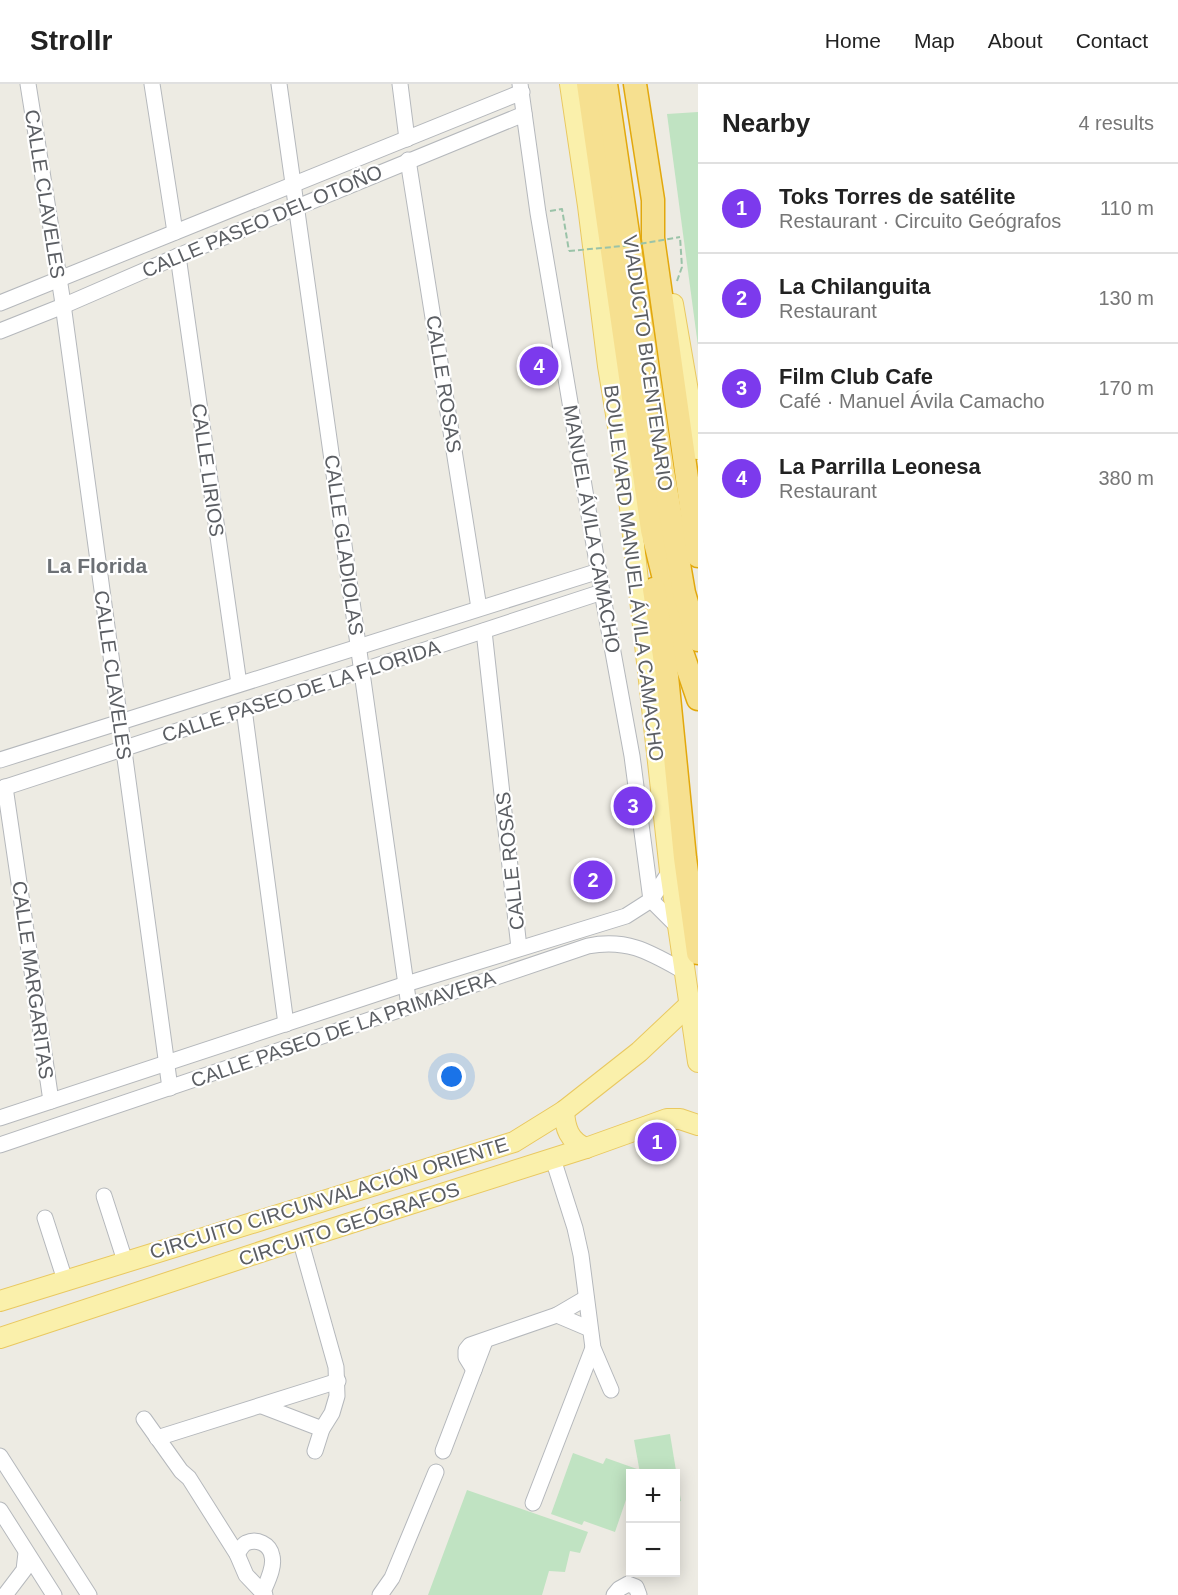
<!DOCTYPE html>
<meta charset="utf-8">
<style>
:root{--surface:#fff;--page:#f2f2f2;--text:#222;--muted:#767676;--line:#e0e0e0;--accent:#7c3aed}
body{margin:0;font-family:Helvetica,sans-serif;background:var(--page);color:var(--text)}
.controls{position:absolute;right:18px;bottom:18px;display:grid;overflow:hidden;border-radius:0px;box-shadow:0 3px 15px #0003}
.controls button{width:54px;height:54px;display:grid;place-items:center;padding:0;border:0;border-bottom:2px solid var(--line);background:var(--surface);color:var(--text);font:30px sans-serif}
.you{position:absolute;left:452px;top:993px;width:21px;height:21px;margin:-15px;border:4px solid #fff;border-radius:50%;background:#1a73e8;box-shadow:0 0 0 9px #1a73e833}
.badge{display:grid;place-items:center;width:39px;height:39px;border-radius:50%;background:var(--accent);color:#fff;font-size:20px;font-weight:700}
.pin{position:absolute;translate:-50% -50%;border:3px solid #fff;box-shadow:0 2px 6px #0006}
.list{margin:0;padding:0;list-style:none}
h2{display:flex;justify-content:space-between;align-items:center;height:78px;margin:0;padding:0 24px;font-size:26px}
h2 small{font-size:20px;font-weight:400;color:var(--muted)}
.list li{display:grid;grid-template-columns:39px 1fr auto;gap:18px;align-items:center;box-sizing:border-box;height:90px;padding:0 24px;border-top:2px solid var(--line)}
.list b{display:block;font-size:22px;white-space:nowrap}
.list p{margin:0;font-size:20px;white-space:nowrap;color:var(--muted)}
.list em{font-size:20px;font-style:normal;color:var(--muted)}
.map{position:relative;flex:none;width:698px;height:1511px;overflow:hidden}
header{display:flex;align-items:center;gap:36px;box-sizing:border-box;height:84px;padding:0 30px;background:var(--surface);border-bottom:2px solid var(--line)}
header strong{font-size:28px}
nav{display:flex;gap:33px;margin-inline-start:auto;font-size:21px}
main{display:flex}
aside{flex:1;background:var(--surface)}
.map>svg:first-child{display:block}
.green{fill:#c0e3c2}
.lines{fill:none;stroke-linecap:round;stroke-linejoin:round}
.minor-casing{stroke:#b5b8bc;stroke-width:17}
.major-casing{stroke:#e9c860;stroke-width:22}
.highway-casing{stroke:#e2a80d;stroke-width:25}
.path{stroke:#9ac3a8;stroke-width:2;stroke-dasharray:6 3;stroke-linecap:butt}
.minor{stroke:#fff;stroke-width:15}
.major{stroke:#faf0ab;stroke-width:20}
.highway{stroke:#f6e090;stroke-width:22}
.path-bridge{stroke:#9ac3a8;stroke-width:2;stroke-dasharray:6 3;stroke-linecap:butt}
.labels{text-anchor:middle;dominant-baseline:central;stroke-width:4.5;stroke-linejoin:round;paint-order:stroke}
.street-label{font-size:20px;fill:#5b5e63;stroke:#fff}
.neighbourhood-label{font-size:21px;font-weight:bold;fill:#6c7075;stroke:#fff}
</style>
<header>
<strong>Strollr</strong>
<nav><a>Home</a><a>Map</a><a>About</a><a>Contact</a></nav>
</header>
<main>
<div class="map">
<svg width="698" height="1511" viewBox="0 0 698 1511">
<rect width="100%" height="100%" fill="#edebe3"/>
<g class="green">
<path d="M 698,28 L 698,262 L 667,30 Z"/>
<path d="M 670,1350 L 681,1417 L 676,1418 L 676,1390 L 640,1389 L 634,1356 Z"/>
<path d="M 573,1369 L 603,1380 L 606,1374 L 637,1385 L 636,1389 L 630,1390 L 630,1404 L 615,1448 L 584,1437 L 582,1441 L 551,1430 Z"/>
<path d="M 467,1406 L 588,1448 L 580,1469 L 570,1467 L 565,1488 L 549,1487 L 542,1511 L 428,1511 Z"/>
</g>
<g class="lines">
<g class="minor-casing">
<g id="minor">
<path d="M 28,0 L 62,213 L 170,1004"/>
<path d="M 152,0 L 175,148"/>
<path d="M 279,0 L 409,922"/>
<path d="M 400,0 L 407,55"/>
<path d="M 520,0 L 538,129 L 602,508 L 632,672 L 651,816 L 678,843"/>
<path d="M 408,76 L 479,524"/>
<path d="M 178,172 L 239,600"/>
<path d="M 0,219 L 522,8"/>
<path d="M 0,247 L 63,222 L 178,172 L 524,30"/>
<path d="M 484,547 L 519,864"/>
<path d="M 244,625 L 286,940"/>
<path d="M 0,676 L 599,487"/>
<path d="M 5,703 L 51,1017"/>
<path d="M 0,705 L 602,508"/>
<path d="M 0,1034 L 406,900 L 626,832 L 651,816 L 670,787"/>
<path d="M 0,1061 L 588,862 C 628,854 651,869 685,888"/>
<path d="M 553,1075 L 575,1144 L 581,1171 L 593,1264 L 611,1306"/>
<path d="M 104,1112 L 125,1177"/>
<path d="M 45,1134 L 65,1196"/>
<path d="M 300,1155 L 336,1283 L 337,1312 L 332,1329 L 322,1345 L 315,1367"/>
<path d="M 557,1231 L 590,1245"/>
<path d="M 474,1286 L 466,1273 L 466,1266 L 470,1261 L 557,1231 L 586,1214"/>
<path d="M 262,1322 L 322,1345"/>
<path d="M 144,1335 L 181,1387 L 189,1394 L 237,1470 L 246,1491 L 265,1511"/>
<path d="M 157,1354 L 338,1297"/>
<path d="M 443,1367 L 485,1257"/>
<path d="M 0,1372 L 89,1511"/>
<path d="M 533,1419 L 593,1264"/>
<path d="M 0,1426 L 54,1511"/>
<path d="M 237,1470 C 240,1466 242,1461 246,1459 C 257,1454 270,1460 272,1472 C 275,1483 267,1498 263,1508"/>
<path d="M 5,1511 L 24,1486 L 26,1469"/>
<path d="M 380,1511 L 392,1494 L 436,1388"/>
<path d="M 614,1511 L 619,1505 L 628,1500 L 636,1503 L 639,1511"/>
</g>
</g>
<g class="major-casing">
<g id="major">
<path d="M 570,0 L 588,122 L 608,282 L 627,397 L 670,787 L 698,978"/>
<path d="M 673,220 L 698,365"/>
<path d="M 564,1027 C 565,1044 569,1057 586,1064"/>
<path d="M 0,1217 L 514,1058 L 564,1027 L 639,968 L 690,920"/>
<path d="M 0,1254 L 300,1155 L 586,1064 L 667,1035 L 680,1035 L 698,1041"/>
</g>
</g>
<g class="highway-casing">
<g id="highway">
<path d="M 588,0 L 652,446 L 682,568 L 698,615"/>
<path d="M 606,0 L 663,387 L 684,509 L 698,556"/>
<path d="M 635,0 L 653,116 L 653,154 L 698,472"/>
<path d="M 654,505 L 667,592 L 685,774 L 698,869"/>
</g>
</g>
<g class="path">
<path d="M 550,127 L 562,125 L 569,167"/>
<path d="M 677,197 L 682,183 L 680,153"/>
</g>
<use href="#minor" class="minor"/>
<use href="#major" class="major"/>
<use href="#highway" class="highway"/>
<path class="path-bridge" d="M 569,167 L 634,161 L 680,153"/>
</g>
<g class="labels">
<g class="street-label">
<text transform="translate(45 110) rotate(81)">CALLE CLAVELES</text>
<text transform="translate(262 137) rotate(-23)">CALLE PASEO DEL OTOÑO</text>
<text transform="translate(648 279) rotate(82)">VIADUCTO BICENTENARIO</text>
<text transform="translate(444 300) rotate(81)">CALLE ROSAS</text>
<text transform="translate(208 386) rotate(82)">CALLE LIRIOS</text>
<text transform="translate(592 445) rotate(80)">MANUEL ÁVILA CAMACHO</text>
<text transform="translate(344 461) rotate(82)">CALLE GLADIOLAS</text>
<text transform="translate(634 489) rotate(83)">BOULEVARD MANUEL ÁVILA CAMACHO</text>
<text transform="translate(113 591) rotate(82)">CALLE CLAVELES</text>
<text transform="translate(301 607) rotate(-18)">CALLE PASEO DE LA FLORIDA</text>
<text transform="translate(510 777) rotate(-96)">CALLE ROSAS</text>
<text transform="translate(33 896) rotate(82)">CALLE MARGARITAS</text>
<text transform="translate(343 945) rotate(-19)">CALLE PASEO DE LA PRIMAVERA</text>
<text transform="translate(329 1114) rotate(-17)">CIRCUITO CIRCUNVALACIÓN ORIENTE</text>
<text transform="translate(349 1140) rotate(-18)">CIRCUITO GEÓGRAFOS</text>
</g>
<g class="neighbourhood-label">
<text x="97" y="481">La Florida</text>
</g>
</g>
</svg>
<div class="controls">
<button>+</button>
<button>−</button>
</div>
<div class="you"></div>
<div class="pin badge" style="left:657px;top:1058px">1</div>
<div class="pin badge" style="left:593px;top:796px">2</div>
<div class="pin badge" style="left:633px;top:722px">3</div>
<div class="pin badge" style="left:539px;top:282px">4</div>
</div>
<aside>
<h2>Nearby<small>4 results</small></h2>
<ul class="list">
<li><span class="badge">1</span><div><b>Toks Torres de satélite</b><p>Restaurant · Circuito Geógrafos</p></div><em>110 m</em></li>
<li><span class="badge">2</span><div><b>La Chilanguita</b><p>Restaurant</p></div><em>130 m</em></li>
<li><span class="badge">3</span><div><b>Film Club Cafe</b><p>Café · Manuel Ávila Camacho</p></div><em>170 m</em></li>
<li><span class="badge">4</span><div><b>La Parrilla Leonesa</b><p>Restaurant</p></div><em>380 m</em></li>
</ul>
</aside>
</main>
